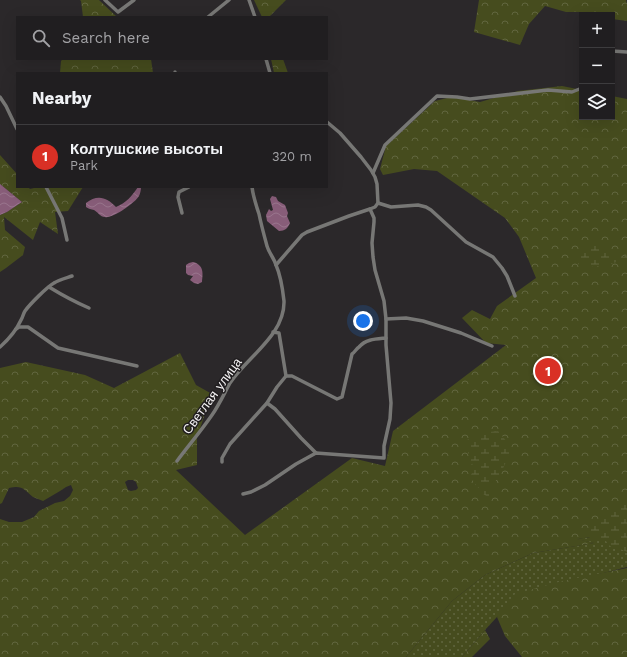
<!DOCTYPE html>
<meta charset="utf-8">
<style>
:root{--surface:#201e20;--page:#282729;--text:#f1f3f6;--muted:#a2a2a5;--line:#3d3c3e;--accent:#d93025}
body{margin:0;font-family:"Work Sans",sans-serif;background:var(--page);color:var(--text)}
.controls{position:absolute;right:12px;top:12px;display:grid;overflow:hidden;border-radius:0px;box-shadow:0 4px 16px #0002}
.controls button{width:36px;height:36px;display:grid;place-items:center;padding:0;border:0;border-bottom:1px solid var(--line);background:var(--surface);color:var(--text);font:20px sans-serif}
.you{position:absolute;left:363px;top:321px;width:14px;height:14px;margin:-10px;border:3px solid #fff;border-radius:50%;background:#1a73e8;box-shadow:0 0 0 6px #1a73e833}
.badge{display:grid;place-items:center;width:26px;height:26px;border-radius:50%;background:var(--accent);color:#fff;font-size:13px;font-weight:700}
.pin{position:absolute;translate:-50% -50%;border:2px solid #fff;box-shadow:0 1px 4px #0006}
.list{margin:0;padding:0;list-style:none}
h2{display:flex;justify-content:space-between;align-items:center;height:52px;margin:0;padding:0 16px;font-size:17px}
h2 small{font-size:13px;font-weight:400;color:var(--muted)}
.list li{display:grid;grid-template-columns:26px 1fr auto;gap:12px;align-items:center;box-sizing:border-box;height:64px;padding:0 16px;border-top:1px solid var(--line)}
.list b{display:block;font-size:15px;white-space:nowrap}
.list p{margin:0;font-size:13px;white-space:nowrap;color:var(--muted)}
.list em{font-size:13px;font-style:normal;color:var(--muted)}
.icon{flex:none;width:22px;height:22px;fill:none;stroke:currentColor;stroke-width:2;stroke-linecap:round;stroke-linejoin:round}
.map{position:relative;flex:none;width:627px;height:657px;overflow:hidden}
.search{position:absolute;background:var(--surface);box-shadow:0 4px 16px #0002;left:16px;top:16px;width:312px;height:44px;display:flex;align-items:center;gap:10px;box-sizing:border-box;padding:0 14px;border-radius:0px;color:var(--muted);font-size:15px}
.panel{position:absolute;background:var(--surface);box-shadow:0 4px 16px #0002;left:16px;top:72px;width:312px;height:116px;border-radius:0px}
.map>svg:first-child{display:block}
.grass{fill:url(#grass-dots)}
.forest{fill:url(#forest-crowns);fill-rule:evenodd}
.wetland{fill:url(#wetland-marsh)}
.water{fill:url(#water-waves)}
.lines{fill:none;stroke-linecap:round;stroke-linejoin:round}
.street{stroke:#777775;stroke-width:3.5}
.labels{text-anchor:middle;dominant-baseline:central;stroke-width:3;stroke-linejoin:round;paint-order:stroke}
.street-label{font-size:13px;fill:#f5f3f4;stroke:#211e20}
</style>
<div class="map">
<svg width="627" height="657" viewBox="0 0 627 657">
<defs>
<pattern id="grass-dots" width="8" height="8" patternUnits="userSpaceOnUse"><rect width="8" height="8" fill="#464c1e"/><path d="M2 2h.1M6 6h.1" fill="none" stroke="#61663f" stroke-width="1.8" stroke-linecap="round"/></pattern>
<pattern id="forest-crowns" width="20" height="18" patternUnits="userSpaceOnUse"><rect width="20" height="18" fill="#464c1e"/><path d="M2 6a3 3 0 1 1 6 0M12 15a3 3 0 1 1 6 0" fill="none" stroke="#61663f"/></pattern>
<pattern id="wetland-marsh" width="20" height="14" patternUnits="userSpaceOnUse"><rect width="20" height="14" fill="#464c1e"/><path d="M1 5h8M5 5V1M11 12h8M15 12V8" fill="none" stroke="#61663f"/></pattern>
<pattern id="water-waves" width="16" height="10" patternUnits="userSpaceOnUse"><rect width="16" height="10" fill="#885d79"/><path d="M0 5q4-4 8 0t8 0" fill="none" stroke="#99758d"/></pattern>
</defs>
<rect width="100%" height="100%" fill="#2b282a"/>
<path class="grass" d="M 627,530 L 627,567 L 517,595 L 485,630 L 462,657 L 406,657 L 452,601 L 485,575 L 533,553 L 594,543 L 575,539 L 592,537 Z"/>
<g class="forest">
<path d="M 80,0 L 99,0 L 117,17 L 83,17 L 81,1 Z"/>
<path d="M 254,0 L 286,0 L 269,17 L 262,17 Z"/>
<path d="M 479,0 L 626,0 L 627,4 L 627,21 L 612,19 L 612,15 L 588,15 L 583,12 L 566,12 L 545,6 L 529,24 L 520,45 L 474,32 Z"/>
<path d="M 63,59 L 151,59 L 153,73 L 60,73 L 61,61 Z"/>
<path d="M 271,59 L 283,59 L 288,73 L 274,73 Z"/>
<path d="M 562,86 L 582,90 L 582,117 L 612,117 L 612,96 L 627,99 L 627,530 L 592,537 L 577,539 L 595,543 L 533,553 L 485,575 L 452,601 L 406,657 L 0,657 L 0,519 L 9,522 L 22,522 L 34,517 L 39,511 L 55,503 L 64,501 L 70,496 L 73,490 L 71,485 L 66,487 L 60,491 L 43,501 C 40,500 36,498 33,497 C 23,489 23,485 9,488 L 2,503 L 0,504 L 0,368 L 26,362 L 85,375 L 114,388 L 180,353 L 196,385 L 212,394 L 197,437 L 197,465 L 176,470 L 245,535 L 352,458 L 385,466 L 393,431 L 506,345 L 486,343 L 462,318 L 472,310 L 490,319 L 497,306 L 536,278 L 519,237 L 505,218 L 437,171 L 414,169 L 383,175 L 380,169 L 386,146 L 435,101 L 451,97 L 480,102 L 518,91 ZM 128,480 L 133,480 L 136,482 L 138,488 L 136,490 L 131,491 L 128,490 L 125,482 Z"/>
<path d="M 0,133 L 0,155 L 17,174 L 17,187 L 28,187 L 30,189 L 38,187 L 83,187 L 68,211 L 55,212 L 58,234 L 40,222 L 33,240 L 4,217 L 5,230 L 25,247 L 23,255 L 6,268 L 0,272 L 0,215 L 7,212 L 22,202 L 0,184 Z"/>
<path d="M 627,568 L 627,657 L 522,657 L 505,636 L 497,617 L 499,612 L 515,594 L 562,581 Z"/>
<path d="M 485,630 L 490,639 L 472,657 L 462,657 Z"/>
</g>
<g class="wetland">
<path d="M 591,242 L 596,242 L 600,247 L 610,251 L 614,254 L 624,257 L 627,255 L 627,265 L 622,260 L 605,266 L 600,266 L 591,267 L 579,265 L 575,258 L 578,255 L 583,254 C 585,250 587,245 591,242 Z"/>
<path d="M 498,431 L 507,442 L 510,453 L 500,475 L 489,490 L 490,496 L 488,497 L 480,492 L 479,488 C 475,486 472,479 471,475 L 474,469 L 464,441 L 489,432 Z"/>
<path d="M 627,504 L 627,552 C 619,547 611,551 606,541 L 590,539 L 588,532 L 589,527 L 608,510 Z"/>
</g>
<g class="water">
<path d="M 0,184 L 22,202 L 7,212 L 0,215 Z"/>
<path d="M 138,187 L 141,187 C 141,190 140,194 139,196 C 135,203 112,219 105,217 C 100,217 98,212 94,210 C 91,209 89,209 86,207 L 86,203 C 97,194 107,197 116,207 C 126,203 132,196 138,187 Z"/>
<path d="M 272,196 L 276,197 L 278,201 L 285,205 L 288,213 L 287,216 L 290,223 C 288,228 285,231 279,231 L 267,221 L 266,215 L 269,209 L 271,211 L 273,210 L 270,199 Z"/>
<path d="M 193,262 C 204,265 203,273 202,282 L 198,284 L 194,283 L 190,280 L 193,276 L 188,275 L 186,273 L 186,265 L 189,263 Z"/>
</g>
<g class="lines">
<g class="street">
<path d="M 105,0 L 118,12 L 134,0"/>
<path d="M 249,0 L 255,17"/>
<path d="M 208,17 L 229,0"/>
<path d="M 612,51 L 627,52"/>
<path d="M 266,59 L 270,73"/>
<path d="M 175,72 L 175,73"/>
<path d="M 0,97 L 6,106 L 17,129"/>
<path d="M 373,173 L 385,145 L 437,96 L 457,97 L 470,99 L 548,90 L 572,92 L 582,88"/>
<path d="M 46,187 L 62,218 L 67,240"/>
<path d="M 378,203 L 391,207 L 418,205 L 426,207 L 431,210 L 466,242 L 493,257 L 502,268 L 507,276 L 515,296"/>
<path d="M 182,213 L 178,197 L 179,192 L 189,187"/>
<path d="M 276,265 L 302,235 L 307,232 L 349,216 L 370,209 L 375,207 L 378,203 L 377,184 L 375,177 L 371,170 L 361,157 L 340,133 L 327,122"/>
<path d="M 49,287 C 62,295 75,302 89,308"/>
<path d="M 386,319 L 406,318 L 423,321 L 461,333 L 492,346"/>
<path d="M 16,329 L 19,327 L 28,327 L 58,348 L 137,366"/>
<path d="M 273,332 L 279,333 L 286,376"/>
<path d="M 0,347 C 9,339 16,331 21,320 C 23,317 23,314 25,311 C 30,304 47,287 54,283 C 58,280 66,278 72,276"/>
<path d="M 267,403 L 275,409 L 301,438 L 316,453"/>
<path d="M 177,461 C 189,445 201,431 212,415 C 219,405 224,394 230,383 C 247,357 285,335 284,301 C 283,292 280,274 276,265 C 274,258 269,253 267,246 C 264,235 261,224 259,214 C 256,205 253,196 252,187"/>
<path d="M 222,462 L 222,458 L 230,444 L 267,403 L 277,387 L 286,376 L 292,376 L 337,399 L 342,397 L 352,354 C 355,352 356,349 359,347 C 366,339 376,339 386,338"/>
<path d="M 243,494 L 251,492 L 265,485 L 296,464 L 316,453 L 384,458 L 384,446 L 390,419 L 391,403 L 386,345 L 386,319 L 384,301 L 375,270 L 373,257 L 372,243 L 374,222 L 374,218 L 370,209"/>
</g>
</g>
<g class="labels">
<g class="street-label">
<text transform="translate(212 396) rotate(-54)">Светлая улица</text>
</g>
</g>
</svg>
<div class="controls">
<button>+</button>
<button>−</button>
<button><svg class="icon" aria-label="layers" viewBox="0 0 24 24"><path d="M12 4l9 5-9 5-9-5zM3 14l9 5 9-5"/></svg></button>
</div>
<div class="you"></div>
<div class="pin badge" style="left:548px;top:371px">1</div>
<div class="search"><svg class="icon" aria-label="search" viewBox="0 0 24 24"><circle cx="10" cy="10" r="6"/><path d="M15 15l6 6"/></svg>Search here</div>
<section class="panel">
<h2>Nearby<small></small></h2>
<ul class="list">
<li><span class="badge">1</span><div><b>Колтушские высоты</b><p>Park</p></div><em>320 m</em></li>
</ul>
</section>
</div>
